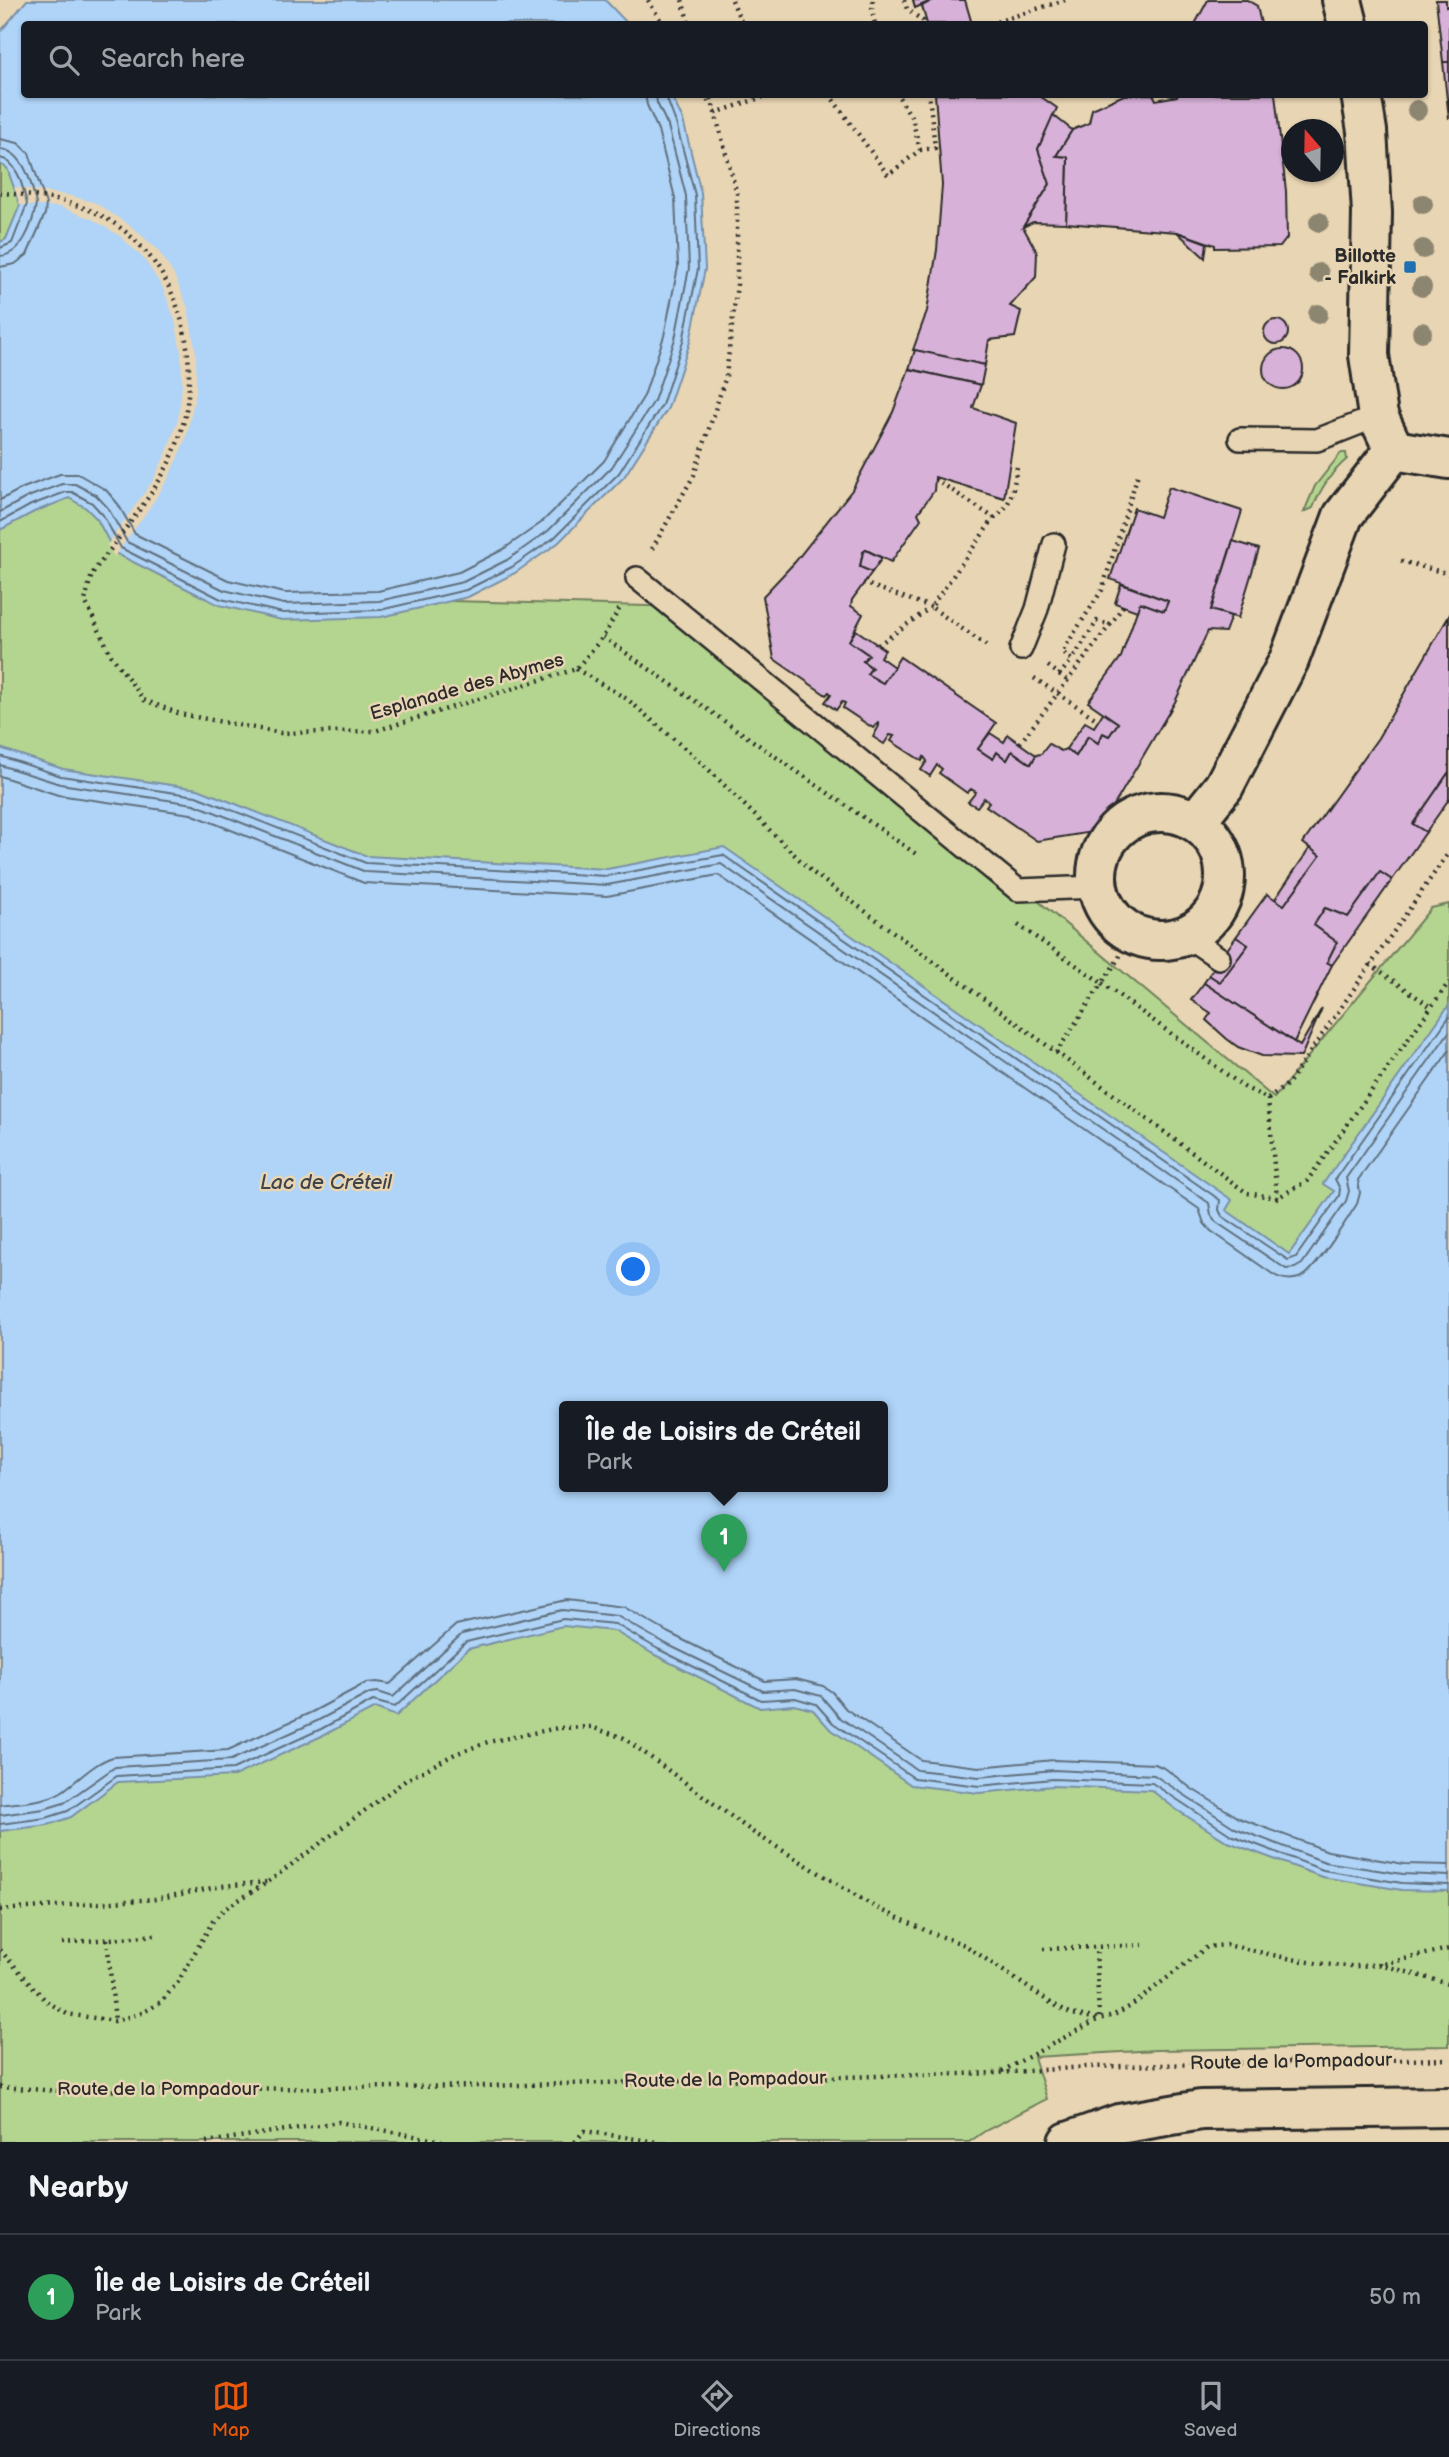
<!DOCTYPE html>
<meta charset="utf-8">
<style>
:root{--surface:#171b24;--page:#242831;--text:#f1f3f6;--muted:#9ea1a6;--line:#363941;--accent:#ea580c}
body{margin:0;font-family:"Balsamiq Sans",sans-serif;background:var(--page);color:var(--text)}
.compass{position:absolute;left:1281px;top:119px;width:63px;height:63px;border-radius:50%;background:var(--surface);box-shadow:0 2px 5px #0004;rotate:340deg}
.you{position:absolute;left:634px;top:1270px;width:24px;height:24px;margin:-18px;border:5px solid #fff;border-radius:50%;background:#1a73e8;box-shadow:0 0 0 10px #1a73e833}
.badge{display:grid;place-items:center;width:46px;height:46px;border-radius:50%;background:var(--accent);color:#fff;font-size:23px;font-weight:700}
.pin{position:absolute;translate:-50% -58px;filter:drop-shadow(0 2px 4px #0008)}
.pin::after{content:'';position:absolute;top:37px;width:24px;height:21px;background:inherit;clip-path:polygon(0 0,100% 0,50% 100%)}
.popup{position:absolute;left:559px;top:1401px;width:329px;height:91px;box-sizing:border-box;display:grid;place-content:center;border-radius:7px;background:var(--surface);filter:drop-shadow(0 2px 5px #0005);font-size:23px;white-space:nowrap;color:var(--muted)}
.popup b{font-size:26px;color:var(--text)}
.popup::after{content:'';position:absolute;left:50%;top:100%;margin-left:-14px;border:14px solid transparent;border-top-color:var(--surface)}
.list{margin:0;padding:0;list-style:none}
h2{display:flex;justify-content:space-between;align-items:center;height:91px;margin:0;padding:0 28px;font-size:30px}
h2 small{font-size:23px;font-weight:400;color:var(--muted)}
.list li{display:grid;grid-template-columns:46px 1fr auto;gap:21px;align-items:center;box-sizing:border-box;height:126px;padding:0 28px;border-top:2px solid var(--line)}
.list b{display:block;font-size:26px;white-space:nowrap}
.list p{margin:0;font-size:23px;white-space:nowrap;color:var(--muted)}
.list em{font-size:23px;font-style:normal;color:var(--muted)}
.icon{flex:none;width:38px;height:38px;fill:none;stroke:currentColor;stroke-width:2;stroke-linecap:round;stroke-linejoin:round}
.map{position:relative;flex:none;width:1449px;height:2142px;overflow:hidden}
.search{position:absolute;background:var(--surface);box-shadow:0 2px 5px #0004;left:21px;right:21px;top:21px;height:77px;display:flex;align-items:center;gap:18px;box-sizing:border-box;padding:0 24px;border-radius:7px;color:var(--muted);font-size:26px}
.sheet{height:217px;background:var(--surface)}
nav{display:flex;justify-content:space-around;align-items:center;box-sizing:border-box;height:98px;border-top:2px solid var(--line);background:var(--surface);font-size:19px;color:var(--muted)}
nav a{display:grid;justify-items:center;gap:4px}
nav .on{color:var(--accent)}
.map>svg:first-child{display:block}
.green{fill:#b4d58f;stroke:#70805d;stroke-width:2;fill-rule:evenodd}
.water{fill:#afd4f8;stroke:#7a90a6;stroke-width:2;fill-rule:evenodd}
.pier{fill:#e8d5b3}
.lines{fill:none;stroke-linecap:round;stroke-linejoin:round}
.shore{stroke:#606f7d;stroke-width:2}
.building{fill:#d8b1d8;stroke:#2b2b2b;stroke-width:2}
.lane-casing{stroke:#2b2b2b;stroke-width:26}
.street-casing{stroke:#2b2b2b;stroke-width:44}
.path{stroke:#2b2b2b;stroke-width:4.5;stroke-dasharray:2 5;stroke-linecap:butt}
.lane{stroke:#e8d5b3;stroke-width:21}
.street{stroke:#e8d5b3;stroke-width:38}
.tree{fill:#8c8570}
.poi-dot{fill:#1f6fb2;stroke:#e8d5b3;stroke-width:2.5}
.labels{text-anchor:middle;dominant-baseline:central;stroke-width:5;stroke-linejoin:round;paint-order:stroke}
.poi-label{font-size:19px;font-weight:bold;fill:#2b2b2b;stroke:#e8d5b3;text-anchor:end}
.street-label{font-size:19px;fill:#2b2b2b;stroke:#e8d5b3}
.water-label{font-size:21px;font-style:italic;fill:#3f444a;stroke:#e8d5b3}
</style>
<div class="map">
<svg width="1449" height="2142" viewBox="0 0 1449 2142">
<rect width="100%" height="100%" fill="#e8d5b3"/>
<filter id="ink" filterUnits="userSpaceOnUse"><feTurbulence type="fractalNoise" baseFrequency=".0143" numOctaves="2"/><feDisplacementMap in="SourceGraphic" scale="14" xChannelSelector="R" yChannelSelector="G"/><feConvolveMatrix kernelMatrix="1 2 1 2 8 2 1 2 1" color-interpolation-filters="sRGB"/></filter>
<g filter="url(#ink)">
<g class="green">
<path d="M 0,153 L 10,159 L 110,543 L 451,601 L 686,607 L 1274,1098 L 1431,908 L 1449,904 L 1449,2046 L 1157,2050 L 1034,2057 L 1047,2099 L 985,2131 L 969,2142 L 0,2142 ZM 565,1406 L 883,1406 L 883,1486 L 565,1486 Z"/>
<path d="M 1341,453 L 1346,453 L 1347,459 C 1332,472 1320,489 1313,508 L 1304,512 L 1315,486 Z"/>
</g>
<g class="water">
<path d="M 27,0 L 605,0 L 628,24 L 24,24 L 24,94 L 671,95 L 683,120 L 701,193 L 705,269 L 690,342 L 668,408 L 624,477 L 558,543 L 515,573 L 468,597 L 381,617 L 282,620 L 219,605 L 115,553 L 97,519 L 86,508 L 69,498 L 34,512 L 0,530 L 0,242 L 6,239 L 20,205 L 7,168 L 0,164 L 0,32 Z"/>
<path d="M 0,748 L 63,769 L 198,789 L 367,856 L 607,869 L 724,847 L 1232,1200 L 1226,1210 L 1289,1254 L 1334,1191 L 1323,1184 L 1449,1005 L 1449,1891 L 1402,1890 L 1322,1877 L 1228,1842 L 1177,1810 L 1151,1790 L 1053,1786 L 979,1793 L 911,1785 L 829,1728 L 813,1710 L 794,1705 L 760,1708 L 655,1655 L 614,1631 L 563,1626 L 468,1649 L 396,1716 L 375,1708 L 324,1735 L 234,1776 L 118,1782 L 71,1817 L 48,1825 L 0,1831 ZM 565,1406 L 883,1406 L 883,1486 L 565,1486 Z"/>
</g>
<path class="pier" d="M 14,187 L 72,196 L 96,203 L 132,227 L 158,250 L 174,275 L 188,308 L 196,353 L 196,392 L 186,438 L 168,479 L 144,516 L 114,557 L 107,545 L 152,482 L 167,452 L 178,419 L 182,385 L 181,353 L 175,320 L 163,288 L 144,259 L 120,236 L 92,219 L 60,207 L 20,205 Z"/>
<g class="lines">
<g class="shore">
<path d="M 0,139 L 18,143 L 29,153 L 46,204 L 45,214 L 27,255 L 15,264 L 0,267"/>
<path d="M 0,149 C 24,151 32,184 36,204 C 33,224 22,255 0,256"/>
<path d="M 0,158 C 18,161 23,188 27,204 L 12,243 L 0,248"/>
<path d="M 0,500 L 23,488 L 60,474 L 78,474 L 106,490 L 118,504 L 135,534 L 228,580 L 285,593 L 378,591 L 459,572 L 502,550 L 541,523 L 604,461 L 644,396 L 664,336 L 678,267 L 675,198 L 658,130 L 647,105 L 645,94"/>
<path d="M 0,512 L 28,497 L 62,484 L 75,484 L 96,495 L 108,508 L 127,542 L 224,590 L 284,604 L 379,601 L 463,582 L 507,560 L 548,531 L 612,467 L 654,401 L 675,339 L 689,268 L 686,196 L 668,126 L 657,103 L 656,94"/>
<path d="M 0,522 L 31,505 L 66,492 L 72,492 L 92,503 L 103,515 L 121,548 L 221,599 L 283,613 L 380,610 L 466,590 L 512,567 L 554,538 L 619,473 L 662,405 L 683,341 L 698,269 L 695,195 L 676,123 L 665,94"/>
<path d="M 0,756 L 61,776 L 196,796 L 366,863 L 607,876 L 723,855 L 1220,1200 L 1219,1210 L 1222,1216 L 1288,1260 L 1296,1257 L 1339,1196 L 1340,1189 L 1335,1179 L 1449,1017"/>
<path d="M 0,765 L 60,784 L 194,804 L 366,872 L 607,885 L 721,864 L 1209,1203 L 1211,1215 L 1216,1222 L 1286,1269 L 1295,1268 L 1302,1264 L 1346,1201 L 1349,1191 L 1346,1178 L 1449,1032"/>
<path d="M 0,776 L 58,795 L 191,814 L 364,883 L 607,896 L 718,875 L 1199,1209 L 1204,1223 L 1211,1231 L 1274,1275 C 1283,1280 1292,1281 1302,1277 C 1316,1270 1347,1219 1357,1204 L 1360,1193 L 1358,1180 L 1449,1051"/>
<path d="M 0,1805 C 19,1802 44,1802 61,1792 C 78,1781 93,1763 113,1757 L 228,1750 L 312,1712 L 366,1683 L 377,1682 L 390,1684 L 456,1625 L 567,1600 L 624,1607 L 667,1632 L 765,1681 L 796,1679 L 823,1686 L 832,1692 L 846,1709 L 921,1760 L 979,1767 L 1054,1760 L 1155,1764 L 1166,1769 L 1192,1789 L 1239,1818 L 1328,1851 L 1404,1864 L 1449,1865"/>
<path d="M 0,1815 L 44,1809 L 64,1803 L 115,1767 L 231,1760 L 317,1721 L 370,1693 L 378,1692 L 393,1697 L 462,1634 L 562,1610 L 617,1616 L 662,1642 L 763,1691 L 795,1689 L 821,1696 L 839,1717 L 917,1770 L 979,1777 L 1054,1770 L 1154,1775 L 1235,1828 L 1325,1862 L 1403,1874 L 1449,1876"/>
<path d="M 0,1824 L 46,1818 L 68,1811 L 117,1776 L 233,1769 L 321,1729 L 373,1701 L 395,1707 L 466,1642 L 563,1619 L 615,1624 L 658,1649 L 761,1700 L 795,1698 L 816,1704 L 833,1723 L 914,1778 L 979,1786 L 1053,1779 L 1152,1783 L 1231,1835 L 1323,1870 L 1402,1883 L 1449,1885"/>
</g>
</g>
<g class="building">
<path d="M 913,0 L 933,0 L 915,8 Z"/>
<path d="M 933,0 L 965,0 L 972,24 L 927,24 L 922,6 Z"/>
<path d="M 1208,0 L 1247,0 L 1257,6 L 1261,24 L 1195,24 Z"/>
<path d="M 1436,0 L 1446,0 L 1446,7 L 1449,6 L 1449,62 L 1443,62 Z"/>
<path d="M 1443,62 L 1449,62 L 1449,119 Z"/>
<path d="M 935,94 L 1037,94 L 1057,108 L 1038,149 L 1050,184 L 1023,227 L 1037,252 L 1036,277 L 1010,306 L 1021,311 L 1015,337 L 989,340 L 985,365 L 913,350 L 927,311 L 937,250 L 942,185 Z"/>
<path d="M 1153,94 L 1156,100 L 1177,96 L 1178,94 L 1275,94 L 1286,191 L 1287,238 L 1280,247 L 1215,248 L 1215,245 L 1177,232 L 1066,223 L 1068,157 L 1056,156 L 1072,130 L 1089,123 L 1092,109 L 1124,95 Z"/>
<path d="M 1053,115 L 1072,130 L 1056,156 L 1068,157 L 1066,223 L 1033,222 L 1023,227 L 1050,184 L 1038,149 Z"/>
<path d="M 1177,232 L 1207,243 L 1205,258 Z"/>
<circle cx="1276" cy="332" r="12"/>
<circle cx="1283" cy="369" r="20"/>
<path d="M 915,350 L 985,365 L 981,385 L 909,369 Z"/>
<path d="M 909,369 L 981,385 L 973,408 L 1016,423 L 1004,498 L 935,477 L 934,491 L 918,513 L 921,519 L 891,562 L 866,550 L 863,552 L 860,567 L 872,572 L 852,600 L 851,606 L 863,614 L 849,641 L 869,655 L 863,661 L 872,668 L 867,674 L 883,683 L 900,657 L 996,723 L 978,749 L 993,759 L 997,752 L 1007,760 L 1012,751 L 1031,764 L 1036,755 L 1041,754 L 1049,744 L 1061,751 L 1066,749 L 1076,756 L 1088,736 L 1098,743 L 1103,733 L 1109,736 L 1118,723 L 1088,702 L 1121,657 L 1140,602 L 1164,611 L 1168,601 L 1110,579 L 1134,508 L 1159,517 L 1169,487 L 1242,511 L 1211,610 L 1231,616 L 1225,632 L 1208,631 L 1175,702 L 1110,812 L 1112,814 L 1098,831 L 1037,841 L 986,806 L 989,802 L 984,798 L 977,807 L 968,802 L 976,792 L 971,789 L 967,793 L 939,773 L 942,769 L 937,765 L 930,776 L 921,770 L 927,761 L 924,757 L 922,761 L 891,741 L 894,736 L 890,735 L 884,744 L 873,737 L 879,726 L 878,723 L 873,728 L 843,708 L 845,703 L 842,702 L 836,710 L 825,702 L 831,694 L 829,692 L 826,695 L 774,659 L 763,596 L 795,562 L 852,490 L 893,412 Z"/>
<path d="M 1233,541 L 1259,549 L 1238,618 L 1211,610 Z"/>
<path d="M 866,550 L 882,558 L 872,572 L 860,567 L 863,552 Z"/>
<path d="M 1121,584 L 1168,601 L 1164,611 L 1140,602 L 1137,611 L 1115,603 Z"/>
<path d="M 1449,616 L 1449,772 L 1413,824 L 1426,832 L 1392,880 L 1380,872 L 1348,917 L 1325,908 L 1314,925 L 1337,942 L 1327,962 L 1332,965 L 1294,1042 L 1204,983 L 1209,975 L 1220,982 L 1248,945 L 1236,937 L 1267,894 L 1284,905 L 1320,856 L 1303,843 L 1378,738 Z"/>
<path d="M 856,630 L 885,650 L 880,657 L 894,667 L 883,683 L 867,674 L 872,668 L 863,661 L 869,655 L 849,641 Z"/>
<path d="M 1103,713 L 1118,723 L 1109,736 L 1103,733 L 1098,743 L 1088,736 L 1076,756 L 1066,749 L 1085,722 L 1094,727 Z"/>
<path d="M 990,733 L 1004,742 L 1008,735 L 1036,755 L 1031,764 L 1012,751 L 1007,760 L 997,752 L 993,759 L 978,749 Z"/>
<path d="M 1449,772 L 1449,799 L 1426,832 L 1413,824 Z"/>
<path d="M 1310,848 L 1320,856 L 1284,905 L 1275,899 Z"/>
<path d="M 1380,872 L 1392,880 L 1332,965 L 1327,962 L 1337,942 L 1314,925 L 1325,908 L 1348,917 Z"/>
<path d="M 1236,937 L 1248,945 L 1220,982 L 1209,975 Z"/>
<path d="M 1204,983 L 1300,1046 L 1322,1008 L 1301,1057 L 1262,1056 L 1238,1047 L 1227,1039 L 1206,1020 L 1211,1013 L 1191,1000 Z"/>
</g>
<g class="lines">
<g class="lane-casing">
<g id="lane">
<path d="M 1240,439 L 1317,440 L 1378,416"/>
<path d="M 637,578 L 1018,890 L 1098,887"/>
<path d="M 1021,649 L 1037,609 L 1054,544"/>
<path d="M 1192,932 L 1198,944 L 1219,958"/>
</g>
</g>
<g class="street-casing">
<g id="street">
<path d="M 1342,0 L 1348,24"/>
<path d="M 1361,94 L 1367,131 L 1372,213 L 1369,355 L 1378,416 L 1394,450"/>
<path d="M 1394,450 L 1449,459"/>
<circle cx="1161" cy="876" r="64"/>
<path d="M 1196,821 L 1224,786 L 1289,660 L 1343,516 L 1394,450"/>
<path d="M 1068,2142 L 1119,2124 L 1201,2110 L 1449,2107"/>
</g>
</g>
<g class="path">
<path d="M 648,0 L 663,24"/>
<path d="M 682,0 L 689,24"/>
<path d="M 732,0 L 742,24"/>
<path d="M 873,0 L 872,10 L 875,24"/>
<path d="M 904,0 L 907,9 L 923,21 L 923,24"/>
<path d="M 990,24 L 1065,0"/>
<path d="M 704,94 L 711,106"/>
<path d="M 829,94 L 888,175 L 920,150 L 912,118 L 897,94"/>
<path d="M 715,113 L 772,94"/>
<path d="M 920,150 L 935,148 L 929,94"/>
<path d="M 0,193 C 32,195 65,199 94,212 C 182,253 211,370 172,456 C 158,488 134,516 114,545 C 107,554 97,565 92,575 C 89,583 87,593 85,601 L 111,655 L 144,700 L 180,714 L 281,733 L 375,731 L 576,669 L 603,637 L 621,606"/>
<path d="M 935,479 L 994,518 L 931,607 L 987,646"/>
<path d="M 994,518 C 1013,506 1013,487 1017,467"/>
<path d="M 652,549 L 694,475 L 726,376 L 737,284 L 737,194 L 710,94"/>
<path d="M 1401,561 L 1449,574"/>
<path d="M 863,583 L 931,607"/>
<path d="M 1123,606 L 1110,625 L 1097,621 L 1072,660 L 1062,652 L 1102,590 L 1138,474"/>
<path d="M 603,637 L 916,854"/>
<path d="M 878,645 L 930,608"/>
<path d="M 1048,666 L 1067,680"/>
<path d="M 576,669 L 627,699 L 703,764 L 812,872 L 1247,1193 L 1277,1198 L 1307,1181 L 1449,982"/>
<path d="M 1059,675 L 1072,660"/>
<path d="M 1034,678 L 1098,720"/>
<path d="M 1020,743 L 1110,625"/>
<path d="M 1018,925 L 1102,983 L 1119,958 L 1129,932"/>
<path d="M 1370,964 L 1431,1007"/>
<path d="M 1056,1053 L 1102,983 L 1244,1087 L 1268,1099"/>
<path d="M 1268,1099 L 1288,1084 L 1449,852"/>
<path d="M 1268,1099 L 1277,1198"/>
<path d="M 0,1910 L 155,1899 L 222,1886 L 267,1882"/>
<path d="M 107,1939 L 115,2021"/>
<path d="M 62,1943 L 157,1935"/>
<path d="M 1043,1949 L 1144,1945"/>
<path d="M 0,1950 L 46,2001 L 67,2014 L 115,2021 L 142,2013 L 161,2002 L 178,1982 L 213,1921 L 224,1909 L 268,1882 L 406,1780 L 455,1754 L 488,1742 L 558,1728 L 591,1727 L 624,1738 L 754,1833 L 875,1907 L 929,1932 L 965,1945 L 1051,2003 L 1072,2014 L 1099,2019 L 1114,2015 L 1131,2006 L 1207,1947 L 1226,1945 C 1268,1953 1311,1966 1354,1966 C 1385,1966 1418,1955 1449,1949"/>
<path d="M 1379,1964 L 1449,1984"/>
<path d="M 1239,2063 L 1449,2059"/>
<path d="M 1002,2071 L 1099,2019 L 1096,1947"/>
<path d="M 0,2087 L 60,2091 L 483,2086 L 998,2073 L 1087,2067 L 1199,2064"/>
<path d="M 206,2142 L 339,2122 L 447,2142"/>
<path d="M 575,2142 L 584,2131 L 656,2142"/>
</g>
<use href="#lane" class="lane"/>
<use href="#street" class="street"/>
</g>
<g class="tree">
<circle cx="1417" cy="110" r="10"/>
<circle cx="1423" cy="204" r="10"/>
<circle cx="1319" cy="222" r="10"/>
<circle cx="1423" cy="249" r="10"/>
<circle cx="1319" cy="273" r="10"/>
<circle cx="1422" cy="287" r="10"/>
<circle cx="1318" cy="314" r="10"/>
<circle cx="1422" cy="332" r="10"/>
</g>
</g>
<rect class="poi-dot" x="1403" y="260" width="14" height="14" rx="3.5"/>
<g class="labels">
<g class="poi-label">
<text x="1396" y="256">Billotte<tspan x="1396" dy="22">- Falkirk</tspan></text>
</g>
<g class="street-label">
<text transform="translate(467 687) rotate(-16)">Esplanade des Abymes</text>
<text transform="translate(1291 2062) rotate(-1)">Route de la Pompadour</text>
<text transform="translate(725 2080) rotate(-1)">Route de la Pompadour</text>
<text x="158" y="2089">Route de la Pompadour</text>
</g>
<g class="water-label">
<text x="326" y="1182">Lac de Créteil</text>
</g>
</g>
</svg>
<svg class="compass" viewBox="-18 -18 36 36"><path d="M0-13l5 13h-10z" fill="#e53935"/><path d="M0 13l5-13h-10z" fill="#9ea1a6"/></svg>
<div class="you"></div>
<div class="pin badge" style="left:724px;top:1572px;background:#2e9e5b">1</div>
<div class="popup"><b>Île de Loisirs de Créteil</b>Park</div>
<div class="search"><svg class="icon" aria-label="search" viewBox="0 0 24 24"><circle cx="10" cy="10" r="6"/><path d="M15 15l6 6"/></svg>Search here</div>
</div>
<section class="sheet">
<h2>Nearby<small></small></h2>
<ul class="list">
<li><span class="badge" style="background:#2e9e5b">1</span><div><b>Île de Loisirs de Créteil</b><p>Park</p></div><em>50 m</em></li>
</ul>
</section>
<nav>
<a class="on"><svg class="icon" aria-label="map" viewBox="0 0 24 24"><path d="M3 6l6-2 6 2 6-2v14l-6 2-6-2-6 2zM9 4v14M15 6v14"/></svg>Map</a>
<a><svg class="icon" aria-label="directions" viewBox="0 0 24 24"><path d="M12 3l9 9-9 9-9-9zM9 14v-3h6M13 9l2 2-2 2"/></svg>Directions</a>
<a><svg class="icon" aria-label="saved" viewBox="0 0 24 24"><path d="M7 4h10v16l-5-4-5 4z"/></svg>Saved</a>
</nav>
